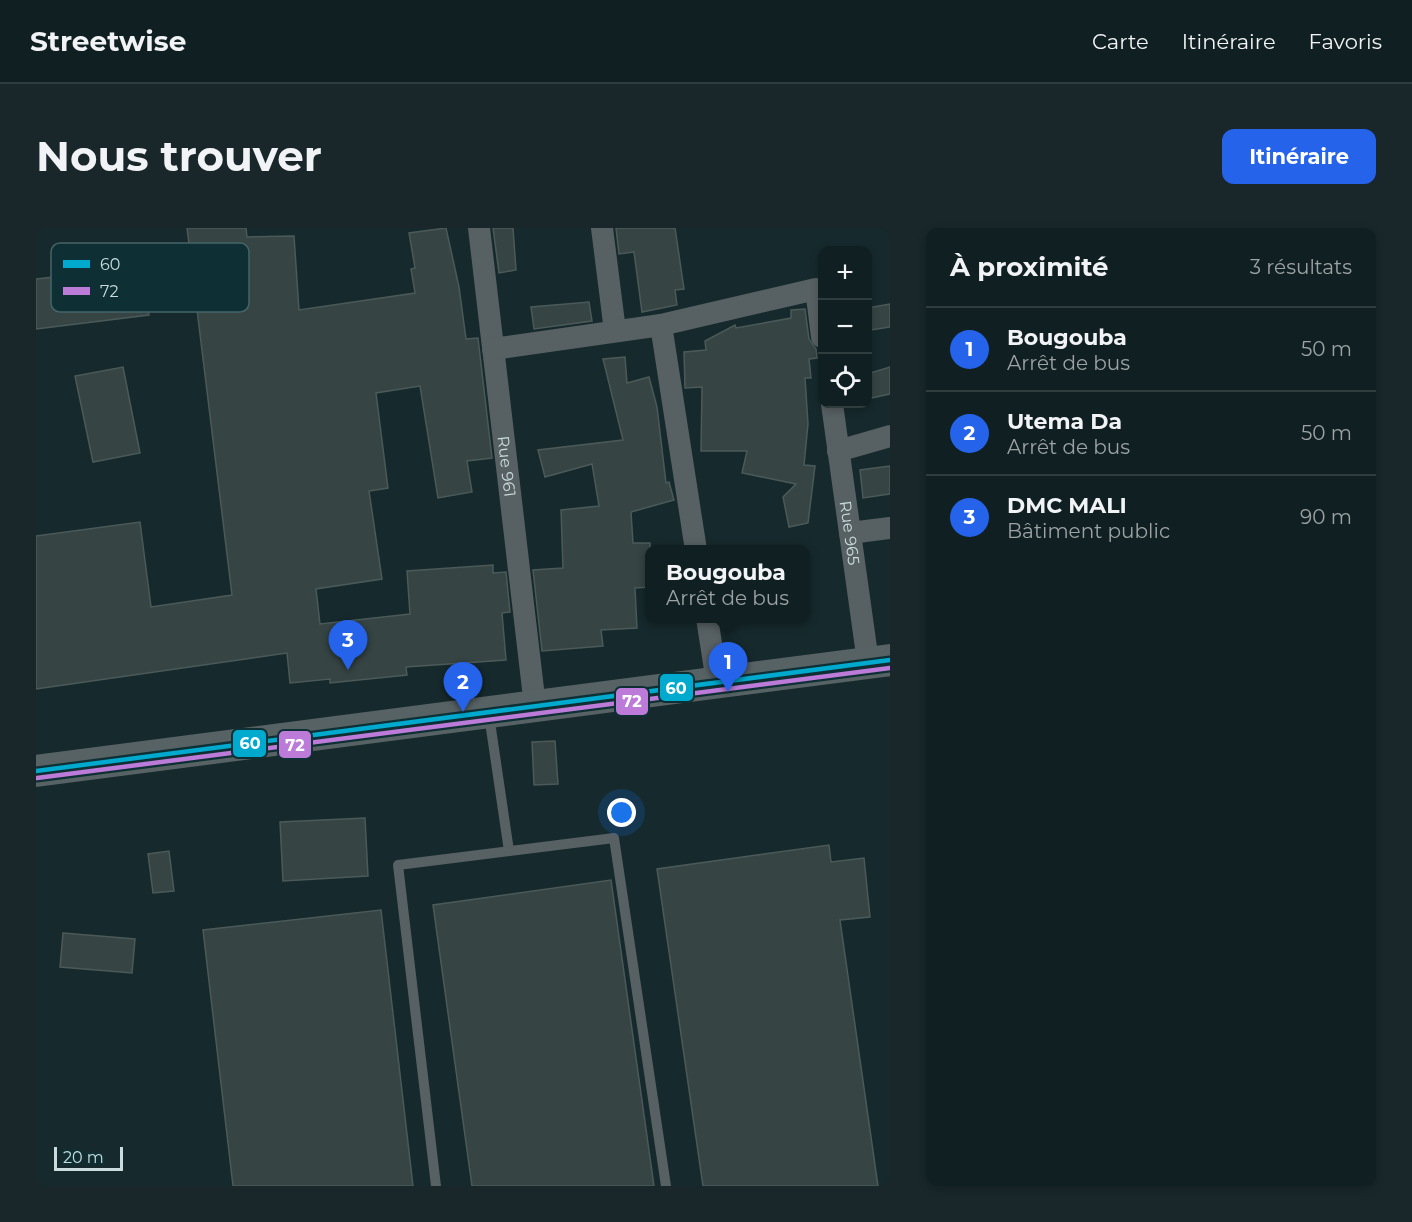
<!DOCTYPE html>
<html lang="fr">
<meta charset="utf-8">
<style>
:root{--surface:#101f21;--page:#19272a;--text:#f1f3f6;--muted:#9ca2a5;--line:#303d3f;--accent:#2563eb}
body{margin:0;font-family:Montserrat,sans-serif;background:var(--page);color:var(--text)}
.controls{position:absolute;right:18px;top:18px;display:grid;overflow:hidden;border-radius:12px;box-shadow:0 3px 9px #0003}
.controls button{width:54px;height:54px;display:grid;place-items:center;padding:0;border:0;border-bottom:2px solid var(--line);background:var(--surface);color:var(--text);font:30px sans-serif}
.scale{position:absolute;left:18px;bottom:15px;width:69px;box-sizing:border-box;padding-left:6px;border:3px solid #cadcde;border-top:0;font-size:16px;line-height:21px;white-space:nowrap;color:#cadcde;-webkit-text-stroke:4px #0e3034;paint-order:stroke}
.you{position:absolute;left:586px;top:585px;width:21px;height:21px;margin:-15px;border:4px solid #fff;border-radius:50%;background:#1a73e8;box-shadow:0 0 0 9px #1a73e833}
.badge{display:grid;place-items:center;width:39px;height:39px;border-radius:50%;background:var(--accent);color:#fff;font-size:20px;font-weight:700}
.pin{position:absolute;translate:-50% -50px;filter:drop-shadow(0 2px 3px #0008)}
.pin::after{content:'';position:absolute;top:32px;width:21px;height:18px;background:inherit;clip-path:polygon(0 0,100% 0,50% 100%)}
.popup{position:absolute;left:609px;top:317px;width:165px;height:78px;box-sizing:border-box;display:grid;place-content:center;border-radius:12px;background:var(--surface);filter:drop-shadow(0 2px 4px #0005);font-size:20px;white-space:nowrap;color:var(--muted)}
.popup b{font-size:22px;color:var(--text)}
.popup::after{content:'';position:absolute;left:50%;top:100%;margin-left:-12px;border:12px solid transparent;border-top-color:var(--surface)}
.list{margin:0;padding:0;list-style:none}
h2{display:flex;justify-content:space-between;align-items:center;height:78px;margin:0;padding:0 24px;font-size:26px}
h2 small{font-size:20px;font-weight:400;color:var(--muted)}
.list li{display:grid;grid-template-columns:39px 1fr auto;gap:18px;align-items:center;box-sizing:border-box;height:84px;padding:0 24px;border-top:2px solid var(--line)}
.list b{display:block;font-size:22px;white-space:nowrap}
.list p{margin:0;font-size:20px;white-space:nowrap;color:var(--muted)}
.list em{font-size:20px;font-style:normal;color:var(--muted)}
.icon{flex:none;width:33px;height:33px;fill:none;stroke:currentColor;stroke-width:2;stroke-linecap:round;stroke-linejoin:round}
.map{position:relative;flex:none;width:854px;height:958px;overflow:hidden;border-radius:12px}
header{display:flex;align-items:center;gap:36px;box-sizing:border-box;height:84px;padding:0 30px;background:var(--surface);border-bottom:2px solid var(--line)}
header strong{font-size:28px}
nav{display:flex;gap:33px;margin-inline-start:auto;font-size:21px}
.intro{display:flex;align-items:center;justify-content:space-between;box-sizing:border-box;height:144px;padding:0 36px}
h1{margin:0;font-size:42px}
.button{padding:15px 27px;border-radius:12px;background:var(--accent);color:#fff;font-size:21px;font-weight:700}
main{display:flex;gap:36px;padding:0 36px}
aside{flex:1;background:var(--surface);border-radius:12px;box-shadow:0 3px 9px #0003}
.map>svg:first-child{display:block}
.building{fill:#364444;stroke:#4b5a59;stroke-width:1.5}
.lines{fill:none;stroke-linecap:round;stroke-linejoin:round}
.service{stroke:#576063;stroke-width:10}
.minor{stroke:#576063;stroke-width:22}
.secondary{stroke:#576265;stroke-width:32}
.bus-1-casing{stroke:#0e3034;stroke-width:9}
.bus-2-casing{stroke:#0e3034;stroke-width:9}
.bus-1{stroke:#00a9ce;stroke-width:4.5}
.bus-2{stroke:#bd7bd9;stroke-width:4.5}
.labels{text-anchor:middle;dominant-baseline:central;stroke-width:4.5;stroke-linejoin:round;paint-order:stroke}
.street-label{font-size:16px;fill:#cadcde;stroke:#0e3034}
.key{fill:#0e3034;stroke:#466467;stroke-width:1.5}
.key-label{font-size:16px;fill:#cadcde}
.line-badge{stroke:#0e3034;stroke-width:2}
.badge-label{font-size:16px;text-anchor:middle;font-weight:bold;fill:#fff}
</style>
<header>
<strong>Streetwise</strong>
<nav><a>Carte</a><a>Itinéraire</a><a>Favoris</a></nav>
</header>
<div class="intro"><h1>Nous trouver</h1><a class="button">Itinéraire</a></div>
<main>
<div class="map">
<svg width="854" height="958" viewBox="0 0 854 958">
<rect width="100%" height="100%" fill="#16292c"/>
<g class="building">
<path d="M 151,0 L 210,0 L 211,9 L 258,8 L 263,82 L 379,65 L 375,41 L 379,40 L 373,5 L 410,0 L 423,59 L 430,111 L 442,110 L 456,230 L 431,233 L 436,264 L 402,270 L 384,158 L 340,165 L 352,260 L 333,263 L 346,351 L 280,361 L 284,396 L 374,386 L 371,343 L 457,337 L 457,345 L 470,344 L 474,384 L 466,385 L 470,432 L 370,439 L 371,447 L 294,455 L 294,451 L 254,455 L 251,425 L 0,461 L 0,308 L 104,294 L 115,379 L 196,367 Z"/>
<path d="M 457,0 L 477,0 L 480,42 L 463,45 Z"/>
<path d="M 580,0 L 639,0 L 648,61 L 639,62 L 641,77 L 606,84 L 598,24 L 583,26 Z"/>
<path d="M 107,39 L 113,87 L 0,101 L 0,51 Z"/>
<path d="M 553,74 L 556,93 L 498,101 L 495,79 Z"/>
<path d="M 854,76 L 854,99 L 835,102 L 831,80 Z"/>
<path d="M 769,81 L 773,111 L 780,121 L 781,130 L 773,131 L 775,150 L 769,150 L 772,196 L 768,237 L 779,238 L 772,295 L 753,299 L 747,269 L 760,256 L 706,245 L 711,223 L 665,223 L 666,159 L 649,160 L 648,124 L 670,122 L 669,113 L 699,97 L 700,100 L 755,90 L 755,82 Z"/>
<path d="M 589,129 L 591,155 L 613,149 L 621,179 L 630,255 L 633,254 L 638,272 L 595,284 L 597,315 L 614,315 L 614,359 L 599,360 L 601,400 L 565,402 L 567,418 L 506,423 L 497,342 L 527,340 L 525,282 L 563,278 L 556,236 L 509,249 L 502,222 L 587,212 L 567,131 Z"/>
<path d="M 87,139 L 104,225 L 57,234 L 39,148 Z"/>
<path d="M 854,139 L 854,166 L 831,171 L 831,146 Z"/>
<path d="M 854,238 L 854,266 L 827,270 L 824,242 Z"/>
<path d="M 519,513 L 522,556 L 498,557 L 496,514 Z"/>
<path d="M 329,590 L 332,648 L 247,653 L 244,594 Z"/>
<path d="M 793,617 L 795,634 L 828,630 L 834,689 L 804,692 L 842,958 L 667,958 L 621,641 Z"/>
<path d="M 133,623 L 138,663 L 117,665 L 112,626 Z"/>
<path d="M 575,652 L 618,958 L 436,958 L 397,677 Z"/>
<path d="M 345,682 L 377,958 L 197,958 L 167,702 Z"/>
<path d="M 27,705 L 99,711 L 96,745 L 24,739 Z"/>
</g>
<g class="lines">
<g class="service">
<path d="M 453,487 L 473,623"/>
<path d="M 400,958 L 362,637 L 578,610 L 630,958"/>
</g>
<g class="minor">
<path id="s1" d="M 443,0 L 499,478"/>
<path d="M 566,0 L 579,103"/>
<path d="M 625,97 L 660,322"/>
<path d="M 457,121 L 625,97 L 780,61 L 786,109"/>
<path id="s2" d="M 796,176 L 832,434"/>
<path d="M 802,223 L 854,208"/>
<path d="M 814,305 L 854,300"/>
<path d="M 671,390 L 681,454"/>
</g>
<path class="secondary" d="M 0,543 L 854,432"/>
<g class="bus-1-casing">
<path id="bus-1" d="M 0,543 L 854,432"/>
</g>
<g class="bus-2-casing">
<path id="bus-2" d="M 1,550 L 854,440"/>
</g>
<use href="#bus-1" class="bus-1"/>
<use href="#bus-2" class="bus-2"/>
</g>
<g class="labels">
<g class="street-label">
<text stroke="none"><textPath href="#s1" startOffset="240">Rue 961</textPath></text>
<text stroke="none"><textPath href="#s2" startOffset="130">Rue 965</textPath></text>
</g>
</g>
<rect x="15" y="15" width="198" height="69" rx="9" class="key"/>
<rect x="27" y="32" width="27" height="8" fill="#00a9ce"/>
<rect x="27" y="59" width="27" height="8" fill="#bd7bd9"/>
<g class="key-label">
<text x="64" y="42">60</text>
<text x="64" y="69">72</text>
</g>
<g class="line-badge">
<rect x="623" y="445" width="35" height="29" rx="6" fill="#00a9ce"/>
<rect x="579" y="459" width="34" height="29" rx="6" fill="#bd7bd9"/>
<rect x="196" y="501" width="35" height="29" rx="6" fill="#00a9ce"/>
<rect x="242" y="502" width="34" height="29" rx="6" fill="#bd7bd9"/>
</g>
<g class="badge-label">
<text x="640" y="466">60</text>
<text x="596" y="479">72</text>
<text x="214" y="521">60</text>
<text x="259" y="523">72</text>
</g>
</svg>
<div class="controls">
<button>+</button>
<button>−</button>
<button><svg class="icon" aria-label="locate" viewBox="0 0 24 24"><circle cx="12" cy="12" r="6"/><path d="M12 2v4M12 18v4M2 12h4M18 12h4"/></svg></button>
</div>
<div class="scale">20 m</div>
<div class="you"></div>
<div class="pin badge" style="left:692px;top:464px">1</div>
<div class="popup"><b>Bougouba</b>Arrêt de bus</div>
<div class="pin badge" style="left:427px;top:484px">2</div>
<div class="pin badge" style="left:312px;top:442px">3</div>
</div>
<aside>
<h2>À proximité<small>3 résultats</small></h2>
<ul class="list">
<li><span class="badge">1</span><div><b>Bougouba</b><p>Arrêt de bus</p></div><em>50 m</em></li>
<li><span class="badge">2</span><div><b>Utema Da</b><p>Arrêt de bus</p></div><em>50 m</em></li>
<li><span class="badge">3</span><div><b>DMC MALI</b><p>Bâtiment public</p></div><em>90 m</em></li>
</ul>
</aside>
</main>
